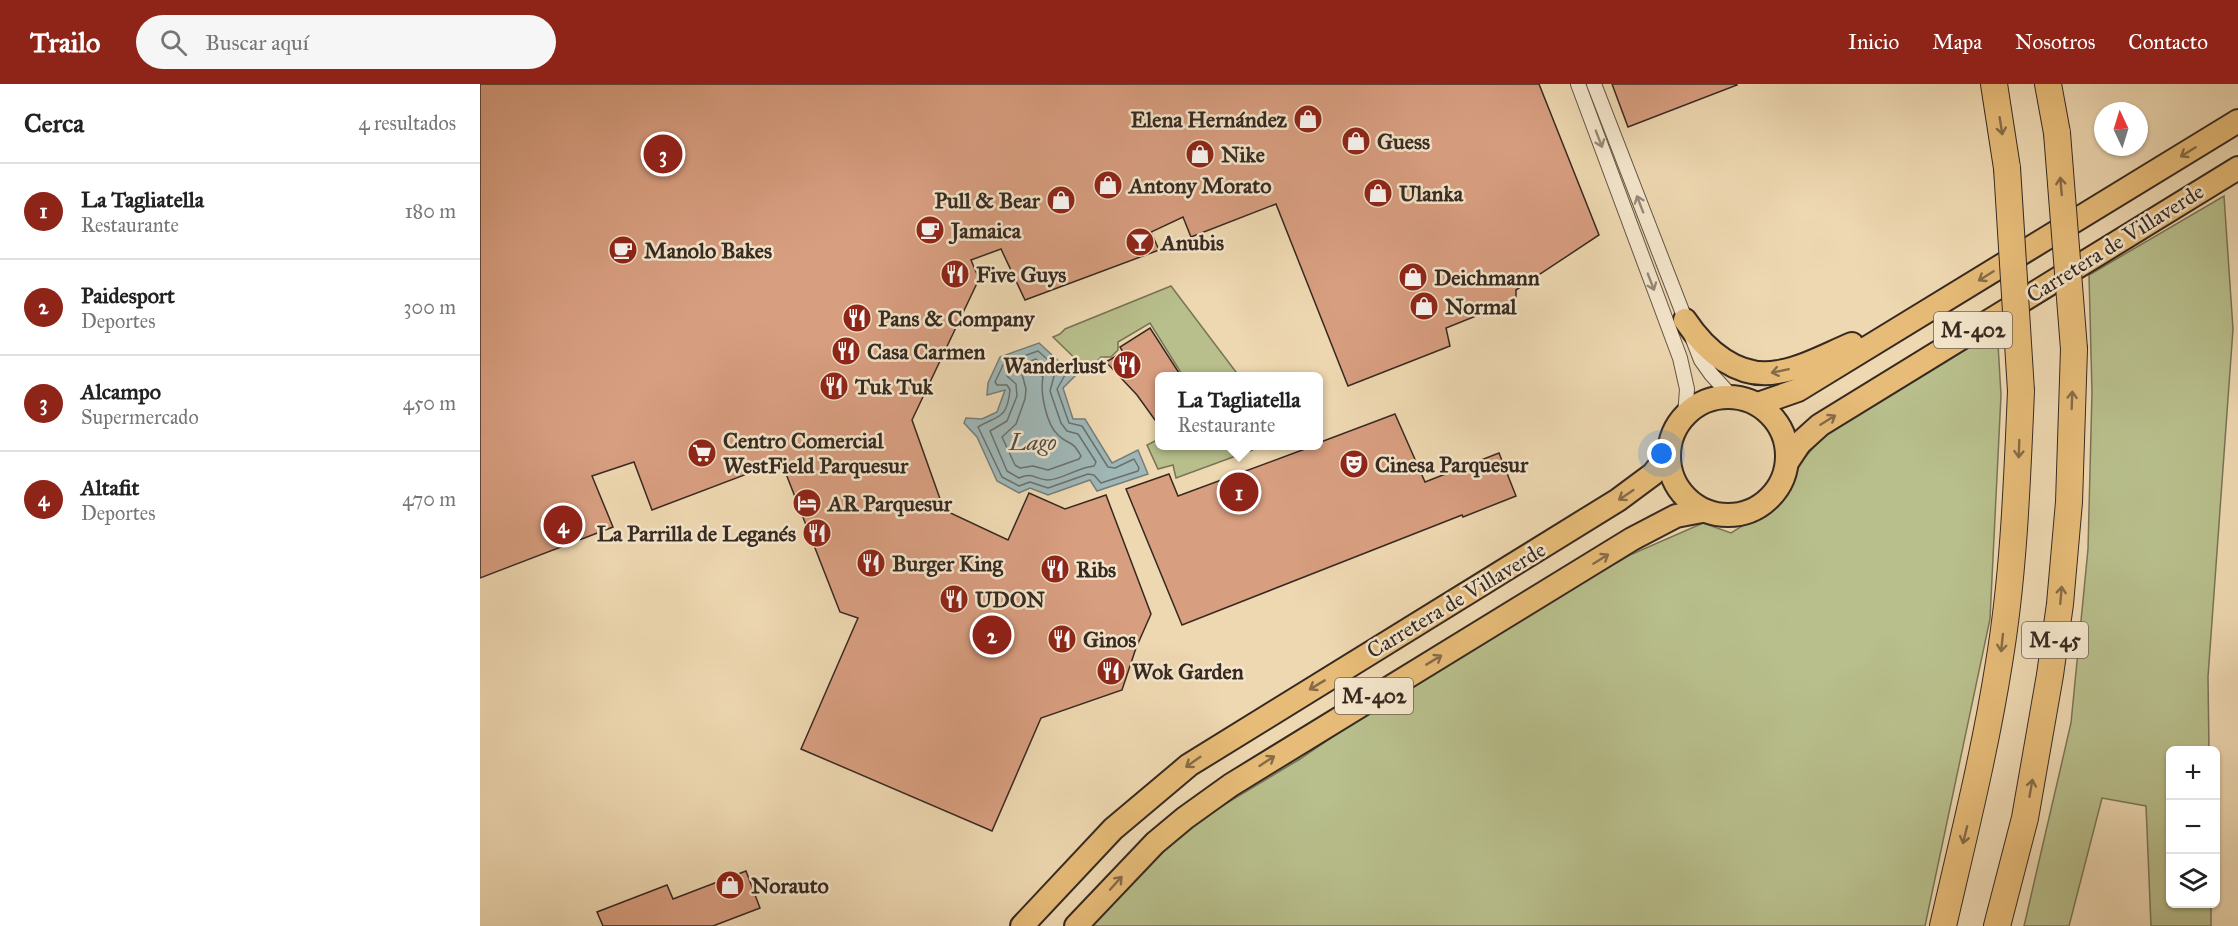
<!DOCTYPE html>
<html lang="es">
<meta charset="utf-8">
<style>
:root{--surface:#fff;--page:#f6f6f6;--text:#222;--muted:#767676;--line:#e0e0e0;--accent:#8f2418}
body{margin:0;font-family:"IM FELL Great Primer",serif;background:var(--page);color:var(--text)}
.controls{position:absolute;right:18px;bottom:18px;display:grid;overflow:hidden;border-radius:9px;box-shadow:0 2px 4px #0004}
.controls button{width:54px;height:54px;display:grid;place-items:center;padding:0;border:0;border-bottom:2px solid var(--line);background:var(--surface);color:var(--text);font:30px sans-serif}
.compass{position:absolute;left:1614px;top:18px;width:54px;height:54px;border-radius:50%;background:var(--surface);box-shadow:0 2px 4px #0004;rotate:356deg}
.you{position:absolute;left:1182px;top:370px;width:21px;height:21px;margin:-15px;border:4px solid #fff;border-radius:50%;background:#1a73e8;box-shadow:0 0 0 9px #1a73e833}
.badge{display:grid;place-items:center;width:39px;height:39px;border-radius:50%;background:var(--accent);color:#fff;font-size:20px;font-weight:700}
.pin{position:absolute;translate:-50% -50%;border:3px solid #fff;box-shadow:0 2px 6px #0006}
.popup{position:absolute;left:675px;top:288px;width:168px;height:78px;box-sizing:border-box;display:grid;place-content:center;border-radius:9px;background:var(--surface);filter:drop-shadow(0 2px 4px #0005);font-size:20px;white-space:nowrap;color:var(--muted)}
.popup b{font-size:22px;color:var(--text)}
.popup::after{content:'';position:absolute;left:50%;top:100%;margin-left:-12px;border:12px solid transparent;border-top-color:var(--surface)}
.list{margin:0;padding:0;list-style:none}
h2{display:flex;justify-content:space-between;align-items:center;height:78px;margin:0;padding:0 24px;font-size:26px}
h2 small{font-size:20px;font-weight:400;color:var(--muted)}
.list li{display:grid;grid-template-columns:39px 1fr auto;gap:18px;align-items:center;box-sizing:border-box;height:96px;padding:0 24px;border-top:2px solid var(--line)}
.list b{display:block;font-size:22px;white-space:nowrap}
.list p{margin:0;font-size:20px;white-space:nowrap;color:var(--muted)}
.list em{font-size:20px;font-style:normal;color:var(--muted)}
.icon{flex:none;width:33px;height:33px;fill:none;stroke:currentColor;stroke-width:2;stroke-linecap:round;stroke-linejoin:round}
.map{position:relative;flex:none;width:1758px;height:842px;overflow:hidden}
header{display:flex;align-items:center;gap:36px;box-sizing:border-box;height:84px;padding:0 30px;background:var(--accent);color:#fff}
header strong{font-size:28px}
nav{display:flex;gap:33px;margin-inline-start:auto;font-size:21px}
.search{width:420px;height:54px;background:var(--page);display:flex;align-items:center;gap:15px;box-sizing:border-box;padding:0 21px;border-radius:33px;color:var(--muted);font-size:22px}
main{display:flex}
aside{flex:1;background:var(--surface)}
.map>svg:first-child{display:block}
.green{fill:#b8bf8c;stroke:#787456;stroke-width:1.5}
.water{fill:#9fb7b7;stroke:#757e7b;stroke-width:1.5}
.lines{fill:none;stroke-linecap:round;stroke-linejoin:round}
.shore{stroke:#6b706c;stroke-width:1.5}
.building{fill:#d89e80;stroke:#372921;stroke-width:1.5}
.minor-casing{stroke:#655545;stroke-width:16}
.trunk-casing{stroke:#372921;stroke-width:26}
.motorway-casing{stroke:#372921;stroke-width:28}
.minor{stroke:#f4e6cc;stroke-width:14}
.trunk{stroke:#e7bc78;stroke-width:22}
.motorway{stroke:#e7bc78;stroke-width:26}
.motorway-bridge-casing{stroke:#372921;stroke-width:28;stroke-linecap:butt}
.motorway-bridge{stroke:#e7bc78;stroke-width:26}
.oneway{stroke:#866b48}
.oneway2{stroke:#968876}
.labels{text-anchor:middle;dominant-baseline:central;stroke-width:5;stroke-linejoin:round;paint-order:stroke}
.shield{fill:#f4e6cc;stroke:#706254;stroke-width:1.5}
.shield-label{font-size:21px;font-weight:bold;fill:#372921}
.poi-label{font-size:22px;font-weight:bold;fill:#372921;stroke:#f4e6cc;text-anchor:start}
.street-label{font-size:22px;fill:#372921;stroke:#f4e6cc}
.water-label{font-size:24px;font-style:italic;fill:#514c46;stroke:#f4e6cc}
</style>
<header>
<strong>Trailo</strong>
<div class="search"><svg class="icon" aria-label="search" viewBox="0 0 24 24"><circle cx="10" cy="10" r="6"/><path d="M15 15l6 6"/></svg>Buscar aquí</div>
<nav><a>Inicio</a><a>Mapa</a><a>Nosotros</a><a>Contacto</a></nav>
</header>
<main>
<aside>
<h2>Cerca<small>4 resultados</small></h2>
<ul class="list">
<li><span class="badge">1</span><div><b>La Tagliatella</b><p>Restaurante</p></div><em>180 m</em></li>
<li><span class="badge">2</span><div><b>Paidesport</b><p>Deportes</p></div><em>300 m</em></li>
<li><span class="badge">3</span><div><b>Alcampo</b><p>Supermercado</p></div><em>450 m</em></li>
<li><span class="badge">4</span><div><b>Altafit</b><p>Deportes</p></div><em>470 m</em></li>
</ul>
</aside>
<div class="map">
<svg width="1758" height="842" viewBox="0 0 1758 842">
<rect width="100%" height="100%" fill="#eed8b1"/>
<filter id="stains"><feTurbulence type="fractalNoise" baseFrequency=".00333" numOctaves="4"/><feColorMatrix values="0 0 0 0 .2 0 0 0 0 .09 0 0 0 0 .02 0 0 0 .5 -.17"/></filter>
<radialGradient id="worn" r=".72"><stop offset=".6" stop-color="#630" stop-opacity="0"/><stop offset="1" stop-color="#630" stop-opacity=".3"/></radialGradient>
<g class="green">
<path d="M 1744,112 L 1753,245 L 1728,593 L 1729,666 L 1690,666 L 1690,820 L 1731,820 L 1731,842 L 1671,842 L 1666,722 L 1622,714 L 1589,842 L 1544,842 L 1591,639 L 1608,465 L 1612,308 L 1609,191 Z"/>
<path d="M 691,202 L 759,292 L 703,292 L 670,239 L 638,258 L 638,266 L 631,273 L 621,273 L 608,287 L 573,253 L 580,250 L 585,245 Z"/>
<path d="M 1517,243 L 1521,311 L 1510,535 L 1445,842 L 611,842 L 707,743 L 820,675 L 940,593 L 1150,471 L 1223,439 L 1251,449 L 1293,423 L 1319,380 L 1349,346 Z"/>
<path d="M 679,355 L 680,362 L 783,362 L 696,394 L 693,381 L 678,385 L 667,361 Z"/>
</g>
<path class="water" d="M 559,259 L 595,292 L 583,304 L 593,335 L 605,335 L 632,379 L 658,366 L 668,390 L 617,407 L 610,396 L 568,411 L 550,404 L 539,409 L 517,397 L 497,353 L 484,339 L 486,334 L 502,335 L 517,328 L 525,306 L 507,311 L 508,299 L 520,273 Z"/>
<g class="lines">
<g class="shore">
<path d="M 558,267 L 585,291 L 577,305 L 589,339 L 602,342 L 628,383 L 635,384 L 654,375 L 659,384 L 658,387 L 621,399 L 614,391 L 608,390 L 568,404 L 550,398 L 539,402 L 522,393 L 498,343 C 518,331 527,336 530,306 L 527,301 L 517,301 L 515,298 L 524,279 Z"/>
<path d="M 556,275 L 574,292 L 570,307 L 581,339 L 587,347 L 598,350 L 616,378 L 614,382 C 599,383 579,397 567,396 C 554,395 554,388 539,394 L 527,387 L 510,347 L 527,337 L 537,312 L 536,300 L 527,292 L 529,285 Z"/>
<path d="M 554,286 L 563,293 C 560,308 566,340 578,351 C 589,362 591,354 601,372 L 599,375 L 568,386 L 553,382 L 540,384 L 535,381 L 522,353 L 536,340 L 545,315 L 546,305 L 542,290 Z"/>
</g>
</g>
<g class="building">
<path d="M 0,0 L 1059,0 L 1119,151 L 1036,206 L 1036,216 L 966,244 L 970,262 L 868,302 L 796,120 L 711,153 L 703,133 L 671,148 L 679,166 L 545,216 L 521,165 L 491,176 L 499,195 L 432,336 L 464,426 L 528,456 L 549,409 L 585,425 L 626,411 L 671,530 L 656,564 L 642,606 L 561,634 L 512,747 L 321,665 L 378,534 L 360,528 L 301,377 L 172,426 L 154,378 L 112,392 L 133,443 L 0,494 Z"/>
<path d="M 1132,0 L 1256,0 L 1257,1 L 1148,43 Z"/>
<path d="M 670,244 L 701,292 L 680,292 L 680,343 L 657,311 L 626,278 L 643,268 L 640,263 Z"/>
<path d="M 915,330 L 945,398 L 1019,369 L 1036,412 L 983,433 L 982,431 L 702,541 L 646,405 L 689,390 L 698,412 L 833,362 L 838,362 L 838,359 Z"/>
<path d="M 266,787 L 280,824 L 233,842 L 123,842 L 117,828 L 187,801 L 193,815 Z"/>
</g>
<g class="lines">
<g class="minor-casing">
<g id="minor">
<path d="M 1098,0 L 1200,274 L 1207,305 L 1205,332"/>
<path d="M 1114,0 L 1221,276 L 1231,290 L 1252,313"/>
</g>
</g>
<g class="trunk-casing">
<g id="trunk">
<path d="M 1205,236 C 1225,266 1258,296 1298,288 C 1323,284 1348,270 1372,260"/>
<circle cx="1248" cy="372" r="59"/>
<path d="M 1278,320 L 1318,306 L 1758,37"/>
<path d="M 1308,377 L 1320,359 L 1340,341 L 1758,84"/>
<path d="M 542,842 L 633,745 L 709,681 L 1138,416 L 1173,390 L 1188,371"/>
<path d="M 596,842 L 675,759 L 705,734 L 751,701 L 1152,455 L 1196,432 L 1222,427"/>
</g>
</g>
<g class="motorway-casing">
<g id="motorway">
<path d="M 1514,0 L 1527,84"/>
<path d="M 1568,0 L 1577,49"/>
<path d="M 1463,842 C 1483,755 1505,668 1519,579 C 1534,489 1537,398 1541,307"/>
<path d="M 1517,842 L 1545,734 L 1570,591 L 1580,520 L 1589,418 L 1594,265"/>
</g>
</g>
<use href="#minor" class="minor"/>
<use href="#trunk" class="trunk"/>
<use href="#motorway" class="motorway"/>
<g class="motorway-bridge-casing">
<g id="motorway-bridge">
<path d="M 1577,49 L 1594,265"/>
<path d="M 1527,84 L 1541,307"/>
</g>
</g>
<use href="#motorway-bridge" class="motorway-bridge"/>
</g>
<defs><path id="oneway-shaft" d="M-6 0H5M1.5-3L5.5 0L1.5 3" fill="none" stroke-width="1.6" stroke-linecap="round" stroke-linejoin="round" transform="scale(1.5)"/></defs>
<g class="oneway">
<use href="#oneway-shaft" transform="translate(1521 42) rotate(81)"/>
<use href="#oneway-shaft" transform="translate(1708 68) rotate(148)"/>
<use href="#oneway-shaft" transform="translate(1581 102) rotate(-95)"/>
<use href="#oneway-shaft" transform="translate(1506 192) rotate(148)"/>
<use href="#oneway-shaft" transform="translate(1300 287) rotate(168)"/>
<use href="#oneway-shaft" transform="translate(1592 316) rotate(-88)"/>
<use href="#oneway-shaft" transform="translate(1348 336) rotate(-32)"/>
<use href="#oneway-shaft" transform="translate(1539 365) rotate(92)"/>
<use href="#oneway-shaft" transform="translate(1146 411) rotate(146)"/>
<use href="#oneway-shaft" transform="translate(1121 475) rotate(-32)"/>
<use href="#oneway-shaft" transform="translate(1581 511) rotate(-85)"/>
<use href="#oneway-shaft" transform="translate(1522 559) rotate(96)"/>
<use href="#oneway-shaft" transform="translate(954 576) rotate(-31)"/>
<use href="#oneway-shaft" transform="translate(837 601) rotate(149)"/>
<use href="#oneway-shaft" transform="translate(787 677) rotate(-33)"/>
<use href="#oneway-shaft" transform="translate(713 678) rotate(145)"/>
<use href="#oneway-shaft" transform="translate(1551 704) rotate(-80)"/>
<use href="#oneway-shaft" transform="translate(1485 751) rotate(104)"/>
<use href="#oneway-shaft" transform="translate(636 799) rotate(-48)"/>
</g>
<g class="oneway2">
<use href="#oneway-shaft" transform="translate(1119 55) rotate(69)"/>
<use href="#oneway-shaft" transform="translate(1160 120) rotate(-111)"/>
<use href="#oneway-shaft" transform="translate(1171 198) rotate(69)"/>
</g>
<defs>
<g id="shop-disc" transform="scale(1.5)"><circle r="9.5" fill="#8f2418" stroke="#f4e6cc"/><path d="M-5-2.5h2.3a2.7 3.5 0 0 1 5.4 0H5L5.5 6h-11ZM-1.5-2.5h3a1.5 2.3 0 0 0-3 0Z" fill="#fff"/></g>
<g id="cafe-disc" transform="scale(1.5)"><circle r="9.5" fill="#8f2418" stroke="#f4e6cc"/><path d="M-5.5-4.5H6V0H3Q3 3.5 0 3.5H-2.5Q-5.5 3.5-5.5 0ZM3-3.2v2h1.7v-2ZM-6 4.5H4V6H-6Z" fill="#fff"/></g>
<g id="bar-disc" transform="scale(1.5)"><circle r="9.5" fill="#8f2418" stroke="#f4e6cc"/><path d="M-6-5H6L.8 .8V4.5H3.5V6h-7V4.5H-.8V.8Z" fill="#fff"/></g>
<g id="restaurant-disc" transform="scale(1.5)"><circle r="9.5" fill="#8f2418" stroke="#f4e6cc"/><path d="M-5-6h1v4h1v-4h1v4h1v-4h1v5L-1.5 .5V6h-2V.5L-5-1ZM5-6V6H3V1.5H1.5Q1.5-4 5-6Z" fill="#fff"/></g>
<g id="supermarket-disc" transform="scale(1.5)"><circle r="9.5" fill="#8f2418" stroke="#f4e6cc"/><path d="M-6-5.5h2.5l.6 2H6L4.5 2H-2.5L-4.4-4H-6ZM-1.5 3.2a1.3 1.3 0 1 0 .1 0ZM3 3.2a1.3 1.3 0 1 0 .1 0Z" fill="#fff"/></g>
<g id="theatre-disc" transform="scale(1.5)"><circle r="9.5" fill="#8f2418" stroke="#f4e6cc"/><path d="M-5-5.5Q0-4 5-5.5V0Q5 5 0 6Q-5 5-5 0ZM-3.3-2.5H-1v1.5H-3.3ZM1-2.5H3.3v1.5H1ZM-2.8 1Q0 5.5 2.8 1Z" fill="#fff"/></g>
<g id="hotel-disc" transform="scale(1.5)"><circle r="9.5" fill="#8f2418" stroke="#f4e6cc"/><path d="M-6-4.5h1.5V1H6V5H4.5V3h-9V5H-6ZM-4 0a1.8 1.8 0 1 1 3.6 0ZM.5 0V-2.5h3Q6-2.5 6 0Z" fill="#fff"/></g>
</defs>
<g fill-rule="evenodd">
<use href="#shop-disc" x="828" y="35"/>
<use href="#shop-disc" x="876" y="57"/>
<use href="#shop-disc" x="720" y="70"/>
<use href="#shop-disc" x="628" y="101"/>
<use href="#shop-disc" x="898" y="109"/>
<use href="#shop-disc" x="581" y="116"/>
<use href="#cafe-disc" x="450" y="146"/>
<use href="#bar-disc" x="660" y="158"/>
<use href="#cafe-disc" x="143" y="166"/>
<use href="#restaurant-disc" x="475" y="190"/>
<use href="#shop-disc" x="933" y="193"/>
<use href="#shop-disc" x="944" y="222"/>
<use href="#restaurant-disc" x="377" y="234"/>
<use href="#restaurant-disc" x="366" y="267"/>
<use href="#restaurant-disc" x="647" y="281"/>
<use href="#restaurant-disc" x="354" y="302"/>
<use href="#supermarket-disc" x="222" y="369"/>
<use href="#theatre-disc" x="874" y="380"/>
<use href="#hotel-disc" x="327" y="419"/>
<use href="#restaurant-disc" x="337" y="449"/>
<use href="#restaurant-disc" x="391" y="479"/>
<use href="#restaurant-disc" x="575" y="485"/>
<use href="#restaurant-disc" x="474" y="515"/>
<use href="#restaurant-disc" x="582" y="555"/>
<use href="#restaurant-disc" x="631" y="587"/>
<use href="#shop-disc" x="250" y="801"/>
</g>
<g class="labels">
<g class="shield">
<rect x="1454" y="228" width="78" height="36" rx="4.5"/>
<rect x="1542" y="538" width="66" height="36" rx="4.5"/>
<rect x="855" y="594" width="78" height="36" rx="4.5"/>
</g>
<g class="shield-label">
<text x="1493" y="246">M-402</text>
<text x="1575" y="556">M-45</text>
<text x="894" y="612">M-402</text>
</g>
<g class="poi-label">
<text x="807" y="35" text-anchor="end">Elena Hernández</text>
<text x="897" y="57">Guess</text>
<text x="741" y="70">Nike</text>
<text x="649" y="101">Antony Morato</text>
<text x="919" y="109">Ulanka</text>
<text x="560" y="116" text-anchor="end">Pull &amp; Bear</text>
<text x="471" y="146">Jamaica</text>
<text x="681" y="158">Anubis</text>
<text x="164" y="166">Manolo Bakes</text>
<text x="496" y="190">Five Guys</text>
<text x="954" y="193">Deichmann</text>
<text x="965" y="222">Normal</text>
<text x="398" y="234">Pans &amp; Company</text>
<text x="387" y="267">Casa Carmen</text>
<text x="626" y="281" text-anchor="end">Wanderlust</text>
<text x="375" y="302">Tuk Tuk</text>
<text x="243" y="356">Centro Comercial<tspan x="243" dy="25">WestField Parquesur</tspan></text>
<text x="895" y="380">Cinesa Parquesur</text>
<text x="348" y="419">AR Parquesur</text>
<text x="316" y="449" text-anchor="end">La Parrilla de Leganés</text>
<text x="412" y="479">Burger King</text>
<text x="596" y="485">Ribs</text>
<text x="495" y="515">UDON</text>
<text x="603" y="555">Ginos</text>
<text x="652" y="587">Wok Garden</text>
<text x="271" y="801">Norauto</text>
</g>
<g class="street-label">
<text transform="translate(1635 159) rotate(-32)">Carretera de Villaverde</text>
<text transform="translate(976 516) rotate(-31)">Carretera de Villaverde</text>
</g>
<g class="water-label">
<text x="553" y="358">Lago</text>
</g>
</g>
<rect width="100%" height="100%" filter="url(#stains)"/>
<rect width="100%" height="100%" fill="url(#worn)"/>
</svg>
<div class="controls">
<button>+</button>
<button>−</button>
<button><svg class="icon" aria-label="layers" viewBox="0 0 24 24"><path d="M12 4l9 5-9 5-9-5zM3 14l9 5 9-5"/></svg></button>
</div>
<svg class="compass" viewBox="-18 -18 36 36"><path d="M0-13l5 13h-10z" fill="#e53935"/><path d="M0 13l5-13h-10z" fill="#767676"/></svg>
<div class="you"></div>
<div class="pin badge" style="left:759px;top:408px">1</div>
<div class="popup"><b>La Tagliatella</b>Restaurante</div>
<div class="pin badge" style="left:512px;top:551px">2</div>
<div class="pin badge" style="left:183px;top:70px">3</div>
<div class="pin badge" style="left:83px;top:441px">4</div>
</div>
</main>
